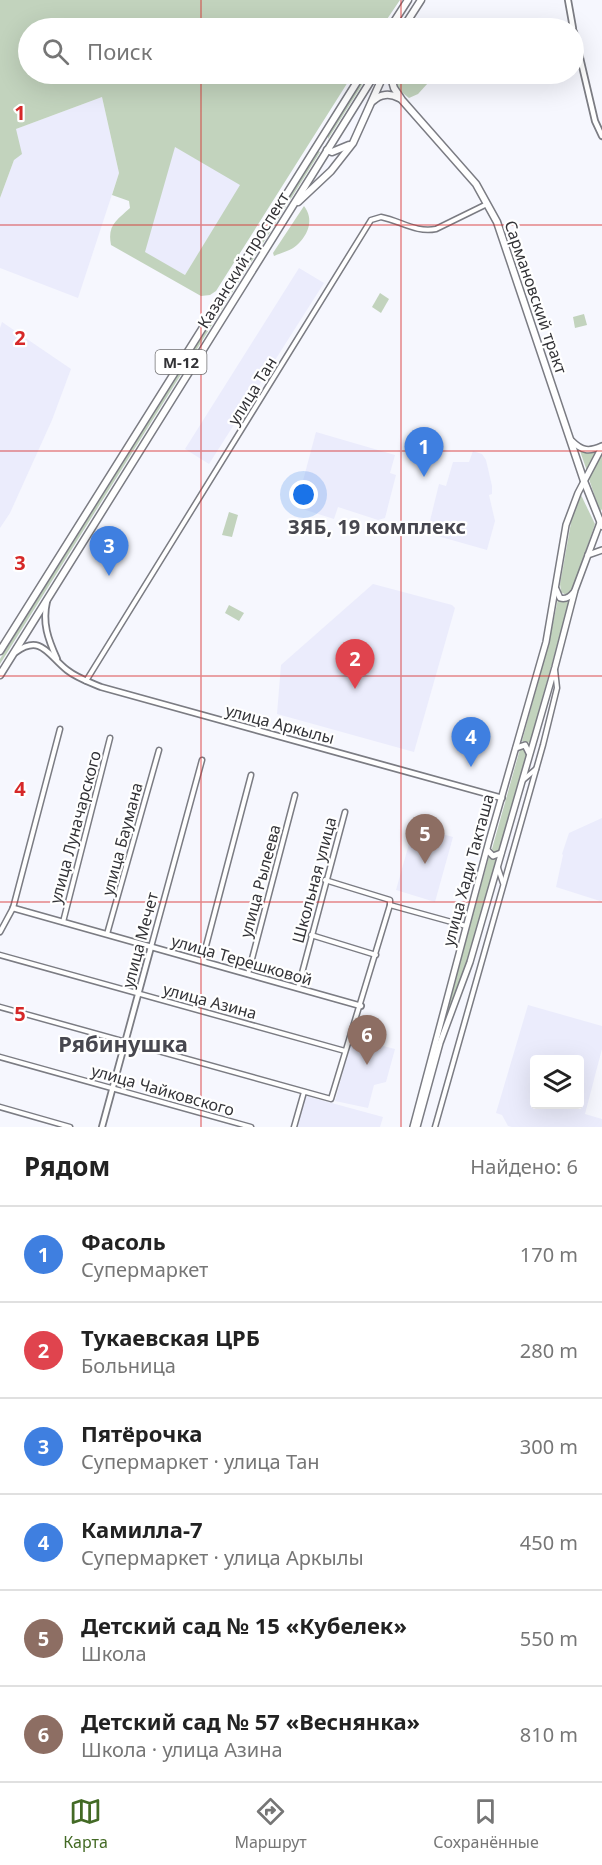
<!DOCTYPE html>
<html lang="ru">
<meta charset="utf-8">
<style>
:root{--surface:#fff;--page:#f6f6f6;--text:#222;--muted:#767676;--line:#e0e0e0;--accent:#436a25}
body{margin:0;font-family:"Noto Sans",sans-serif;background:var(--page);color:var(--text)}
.controls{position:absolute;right:18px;bottom:18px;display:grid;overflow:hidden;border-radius:6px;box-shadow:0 6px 24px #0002}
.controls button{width:54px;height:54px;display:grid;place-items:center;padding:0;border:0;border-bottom:2px solid var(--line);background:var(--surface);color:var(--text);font:30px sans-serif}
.you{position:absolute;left:304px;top:495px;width:21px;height:21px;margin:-15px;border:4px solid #fff;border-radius:50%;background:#1a73e8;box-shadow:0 0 0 9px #1a73e833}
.badge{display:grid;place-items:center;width:39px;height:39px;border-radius:50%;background:var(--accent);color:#fff;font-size:20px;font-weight:700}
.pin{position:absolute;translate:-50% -50px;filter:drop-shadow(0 2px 3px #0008)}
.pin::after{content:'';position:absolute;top:32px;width:21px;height:18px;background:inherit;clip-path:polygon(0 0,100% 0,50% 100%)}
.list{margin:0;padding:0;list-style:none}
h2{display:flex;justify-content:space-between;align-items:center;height:78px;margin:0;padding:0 24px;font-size:26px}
h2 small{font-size:20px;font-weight:400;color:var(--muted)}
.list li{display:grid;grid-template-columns:39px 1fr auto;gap:18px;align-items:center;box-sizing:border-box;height:96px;padding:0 24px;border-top:2px solid var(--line)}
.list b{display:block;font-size:22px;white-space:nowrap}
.list p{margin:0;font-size:20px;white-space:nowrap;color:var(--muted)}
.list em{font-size:20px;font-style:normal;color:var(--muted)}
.icon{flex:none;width:33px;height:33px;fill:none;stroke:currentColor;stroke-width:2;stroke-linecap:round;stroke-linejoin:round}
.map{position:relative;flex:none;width:602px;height:1127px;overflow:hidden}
.search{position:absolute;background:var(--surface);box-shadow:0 6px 24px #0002;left:18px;right:18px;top:18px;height:66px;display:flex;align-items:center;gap:15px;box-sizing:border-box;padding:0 21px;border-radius:33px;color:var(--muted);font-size:22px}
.sheet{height:654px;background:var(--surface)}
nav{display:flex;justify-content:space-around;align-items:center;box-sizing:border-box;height:84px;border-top:2px solid var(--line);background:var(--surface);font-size:16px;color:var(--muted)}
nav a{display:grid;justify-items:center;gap:3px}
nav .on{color:var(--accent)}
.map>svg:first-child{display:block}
.built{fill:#ebecfc;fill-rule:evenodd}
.green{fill:#c2d3bd;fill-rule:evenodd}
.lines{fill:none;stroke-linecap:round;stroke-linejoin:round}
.minor-casing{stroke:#7b7c83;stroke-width:7}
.tertiary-casing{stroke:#7b7c83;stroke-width:8}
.secondary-casing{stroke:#7b7c83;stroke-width:8}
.primary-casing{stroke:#7b7c83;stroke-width:9}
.minor{stroke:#fff;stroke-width:4}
.tertiary{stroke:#fff;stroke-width:4.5}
.secondary{stroke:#fff;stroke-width:5}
.primary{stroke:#fff;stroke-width:6}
.grid{fill:none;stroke:#d62828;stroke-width:1.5;stroke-opacity:0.55}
.labels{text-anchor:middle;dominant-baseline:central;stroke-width:4.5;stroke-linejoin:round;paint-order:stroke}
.shield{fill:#fff;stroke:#707072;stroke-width:1.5}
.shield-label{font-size:15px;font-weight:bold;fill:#323236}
.street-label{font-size:16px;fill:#323236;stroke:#fff}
.quarter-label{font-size:20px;font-weight:bold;fill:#47474f;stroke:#fff}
.district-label{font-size:22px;font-weight:bold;fill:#47474f;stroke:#fff}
.grid-label{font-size:20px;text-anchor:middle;font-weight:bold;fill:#d62828;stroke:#fff;stroke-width:4.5;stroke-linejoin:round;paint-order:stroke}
</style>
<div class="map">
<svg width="602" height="1127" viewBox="0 0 602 1127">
<rect width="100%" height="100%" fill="#f6f7fe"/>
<g class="built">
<path d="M 102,97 L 119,173 L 78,298 L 0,268 L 0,198 L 14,160 L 16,129 Z"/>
<path d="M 174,146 L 241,185 L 185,275 L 144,253 Z"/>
<path d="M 299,268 L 324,283 L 209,464 L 185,449 Z"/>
<path d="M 2,322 L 71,369 L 52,420 L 10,513 L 0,528 L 0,328 Z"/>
<path d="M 316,432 L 395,455 L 390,473 L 396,475 L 385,518 L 378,520 L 338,507 L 334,519 L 296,507 Z"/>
<path d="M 473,451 L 482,454 L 486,460 L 492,486 L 492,494 L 489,495 L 495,521 L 487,550 L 427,533 L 439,484 L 446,486 L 453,462 L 469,462 Z"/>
<path d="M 373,584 L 452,605 L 455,608 L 414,752 L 277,714 L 281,665 Z"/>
<path d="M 602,818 L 602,900 L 600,901 L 556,887 L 563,855 L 562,854 L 569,833 Z"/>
<path d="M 414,826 L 453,837 L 435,902 L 396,890 Z"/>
<path d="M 528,1005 L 602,1026 L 602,1049 L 585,1114 L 602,1119 L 602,1127 L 512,1127 L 508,1126 L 502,1115 L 496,1113 ZM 534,1060 L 580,1060 L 580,1104 L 534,1104 Z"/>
<path d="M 352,1038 L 395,1049 L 386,1082 L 374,1085 L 368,1108 L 335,1101 Z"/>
<path d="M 306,1096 L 383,1117 L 380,1127 L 296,1127 Z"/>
</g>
<g class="green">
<path d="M 0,0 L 400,0 L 381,28 L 28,28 L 28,74 L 353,74 L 216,291 L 210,295 L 201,296 L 111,245 C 107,225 117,220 130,208 L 129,201 L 112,195 L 119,173 L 102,97 L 16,129 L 22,154 L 14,160 L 0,198 ZM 175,147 L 240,185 L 185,275 L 145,252 Z"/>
<path d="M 366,74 L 369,74 L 328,139 L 328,134 Z"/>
<path d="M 394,74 L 423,74 L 428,79 L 428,83 L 418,94 L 409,98 L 399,90 Z"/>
<path d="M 318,151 L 320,152 L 0,664 L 0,659 Z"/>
<path d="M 304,206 C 314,219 309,234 297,245 C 292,250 281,253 274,256 L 273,253 Z"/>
<path d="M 380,293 L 389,299 L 381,313 L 372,307 Z"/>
<path d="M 584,314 L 587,325 L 575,328 L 573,317 Z"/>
<path d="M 598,450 L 587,471 L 580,451 L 589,452 Z"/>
<path d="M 602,453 L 602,509 L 600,512 L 589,479 Z"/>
<path d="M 581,495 L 595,524 L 572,590 L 566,595 L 561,592 L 560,584 L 572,517 Z"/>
<path d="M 229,512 L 238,515 L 232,537 L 222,535 Z"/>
<path d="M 558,599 L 569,602 L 530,743 L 522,741 L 549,642 Z"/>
<path d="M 229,605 L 244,613 L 239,621 L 225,613 Z"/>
<path d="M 520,749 L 525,749 L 527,753 L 499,852 L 495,853 L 492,849 Z"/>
<path d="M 489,856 L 492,859 L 497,859 L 462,981 L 440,1036 Z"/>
</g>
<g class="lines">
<g class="minor-casing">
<g id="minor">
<path d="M 86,681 L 371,220 L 381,217 C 401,221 416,233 436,229 L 487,204"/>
<path d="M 523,780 L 536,769"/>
<path d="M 498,868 L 503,883"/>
<path d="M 390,905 L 466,926"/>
<path d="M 63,922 L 110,738"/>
<path d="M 0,932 L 13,908 L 60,729"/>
<path d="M 107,934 L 159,750"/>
<path d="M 311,935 L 376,955"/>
<path d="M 151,947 L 202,760"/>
<path d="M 0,955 L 345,1051"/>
<path d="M 202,961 L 251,775"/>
<path d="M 248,974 L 295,795"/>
<path d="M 298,988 L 345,812"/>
<path d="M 0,1007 L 331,1099 L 390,905 L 390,900 L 325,880"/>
<path d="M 0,1057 L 251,1127"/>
<path d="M 0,1107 L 70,1127"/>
<path d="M 294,1127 L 304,1092"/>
<path d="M 435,1127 L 543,745 L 557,688 L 555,670"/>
</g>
</g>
<g class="tertiary-casing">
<g id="tertiary">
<path d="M 568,0 L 573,28"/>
<path d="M 574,32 L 595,121 L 602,136"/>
<path d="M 47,601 C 42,623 48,639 57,659"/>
<path d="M 16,652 C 41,634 48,655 67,670 C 77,678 89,682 101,687 L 502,798"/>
<path d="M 13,908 L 361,1006"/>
<path d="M 102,1127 L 151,947"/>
</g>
</g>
<g class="secondary-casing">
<g id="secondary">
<path d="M 572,441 C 582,451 589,452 602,446"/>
<path d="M 588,555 L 602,550"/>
<path d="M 556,589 L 560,598 C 566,600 570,597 574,592"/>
<path d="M 516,748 L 525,745 L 529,753"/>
<path d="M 487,850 L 493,856 L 501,853"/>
<path d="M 413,1127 L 489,841 L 546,642 L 566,525 L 578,493 L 602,447"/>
<path d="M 417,1127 L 440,1043 L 470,962 L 555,667 L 575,590 L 601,520"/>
</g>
</g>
<g class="primary-casing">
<g id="primary">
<path d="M 390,28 L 408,0"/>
<path d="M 403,28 L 421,0"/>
<path d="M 390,74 L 394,88 L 402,100 L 476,184 L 497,222 L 584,481 L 602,526"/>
<path d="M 373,101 C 380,94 390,93 399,98"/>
<path d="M 327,150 L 332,152 L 349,145"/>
<path d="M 298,202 L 331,171 L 353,143 L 384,74"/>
<path d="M 0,651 L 362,74"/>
<path d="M 0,675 L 375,74"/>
</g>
</g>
<use href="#minor" class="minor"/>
<use href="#tertiary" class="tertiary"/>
<use href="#secondary" class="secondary"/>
<use href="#primary" class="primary"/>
</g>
<path class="grid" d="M 201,0 L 201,28M 401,0 L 401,28M 201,74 L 201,1127M 401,74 L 401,1127M 0,225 L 602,225M 0,451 L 602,451M 0,676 L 602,676M 0,902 L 602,902"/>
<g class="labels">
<rect class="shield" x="155.5" y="350" width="51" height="24" rx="4.5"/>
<g class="shield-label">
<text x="181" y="362">М-12</text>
</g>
<g class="street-label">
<text transform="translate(243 260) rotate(-58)">Казанский проспект</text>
<text transform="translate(536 297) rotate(71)">Сармановский тракт</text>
<text transform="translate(252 391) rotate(-58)">улица Тан</text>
<text transform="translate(280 724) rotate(15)">улица Аркылы</text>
<text transform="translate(75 827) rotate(-75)">улица Луначарского</text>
<text transform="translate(122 839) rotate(-75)">улица Баумана</text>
<text transform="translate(468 870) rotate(-75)">улица Хади Такташа</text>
<text transform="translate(314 880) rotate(-75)">Школьная улица</text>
<text transform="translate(260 881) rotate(-75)">улица Рылеева</text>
<text transform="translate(140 940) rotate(-75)">улица Мечет</text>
<text transform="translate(242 960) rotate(16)">улица Терешковой</text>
<text transform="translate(210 1001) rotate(15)">улица Азина</text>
<text transform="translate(163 1090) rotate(16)">улица Чайковского</text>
</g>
<g class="quarter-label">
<text x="377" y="526">ЗЯБ, 19 комплекс</text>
</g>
<g class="district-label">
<text x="123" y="1043">Рябинушка</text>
</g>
</g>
<g class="grid-label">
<text x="20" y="120">1</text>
<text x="20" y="345">2</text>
<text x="20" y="570">3</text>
<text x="20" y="796">4</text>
<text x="20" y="1021">5</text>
</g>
</svg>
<div class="controls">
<button><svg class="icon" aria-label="layers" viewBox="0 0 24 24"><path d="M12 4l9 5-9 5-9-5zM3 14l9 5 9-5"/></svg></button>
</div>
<div class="you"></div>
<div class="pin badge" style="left:424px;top:477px;background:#3f7fe0">1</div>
<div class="pin badge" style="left:355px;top:689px;background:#e0444e">2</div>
<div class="pin badge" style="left:109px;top:576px;background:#3f7fe0">3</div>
<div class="pin badge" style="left:471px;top:767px;background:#3f7fe0">4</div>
<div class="pin badge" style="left:425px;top:864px;background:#8d6e63">5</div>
<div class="pin badge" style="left:367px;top:1065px;background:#8d6e63">6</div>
<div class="search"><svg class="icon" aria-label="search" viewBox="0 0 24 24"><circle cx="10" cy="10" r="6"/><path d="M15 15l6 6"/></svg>Поиск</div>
</div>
<section class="sheet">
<h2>Рядом<small>Найдено: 6</small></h2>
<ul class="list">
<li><span class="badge" style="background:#3f7fe0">1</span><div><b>Фасоль</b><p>Супермаркет</p></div><em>170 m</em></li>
<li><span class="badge" style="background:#e0444e">2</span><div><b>Тукаевская ЦРБ</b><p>Больница</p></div><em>280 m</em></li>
<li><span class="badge" style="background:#3f7fe0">3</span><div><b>Пятёрочка</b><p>Супермаркет · улица Тан</p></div><em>300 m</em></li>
<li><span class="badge" style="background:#3f7fe0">4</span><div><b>Камилла-7</b><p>Супермаркет · улица Аркылы</p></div><em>450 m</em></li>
<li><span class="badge" style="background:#8d6e63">5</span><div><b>Детский сад № 15 «Кубелек»</b><p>Школа</p></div><em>550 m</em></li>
<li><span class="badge" style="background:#8d6e63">6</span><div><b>Детский сад № 57 «Веснянка»</b><p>Школа · улица Азина</p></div><em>810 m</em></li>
</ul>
</section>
<nav>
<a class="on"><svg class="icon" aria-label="map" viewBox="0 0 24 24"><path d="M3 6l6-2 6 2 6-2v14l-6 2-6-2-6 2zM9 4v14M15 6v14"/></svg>Карта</a>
<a><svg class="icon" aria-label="directions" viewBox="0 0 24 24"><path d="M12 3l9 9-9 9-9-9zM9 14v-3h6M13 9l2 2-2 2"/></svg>Маршрут</a>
<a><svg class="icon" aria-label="saved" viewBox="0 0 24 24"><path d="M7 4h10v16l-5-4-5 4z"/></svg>Сохранённые</a>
</nav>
